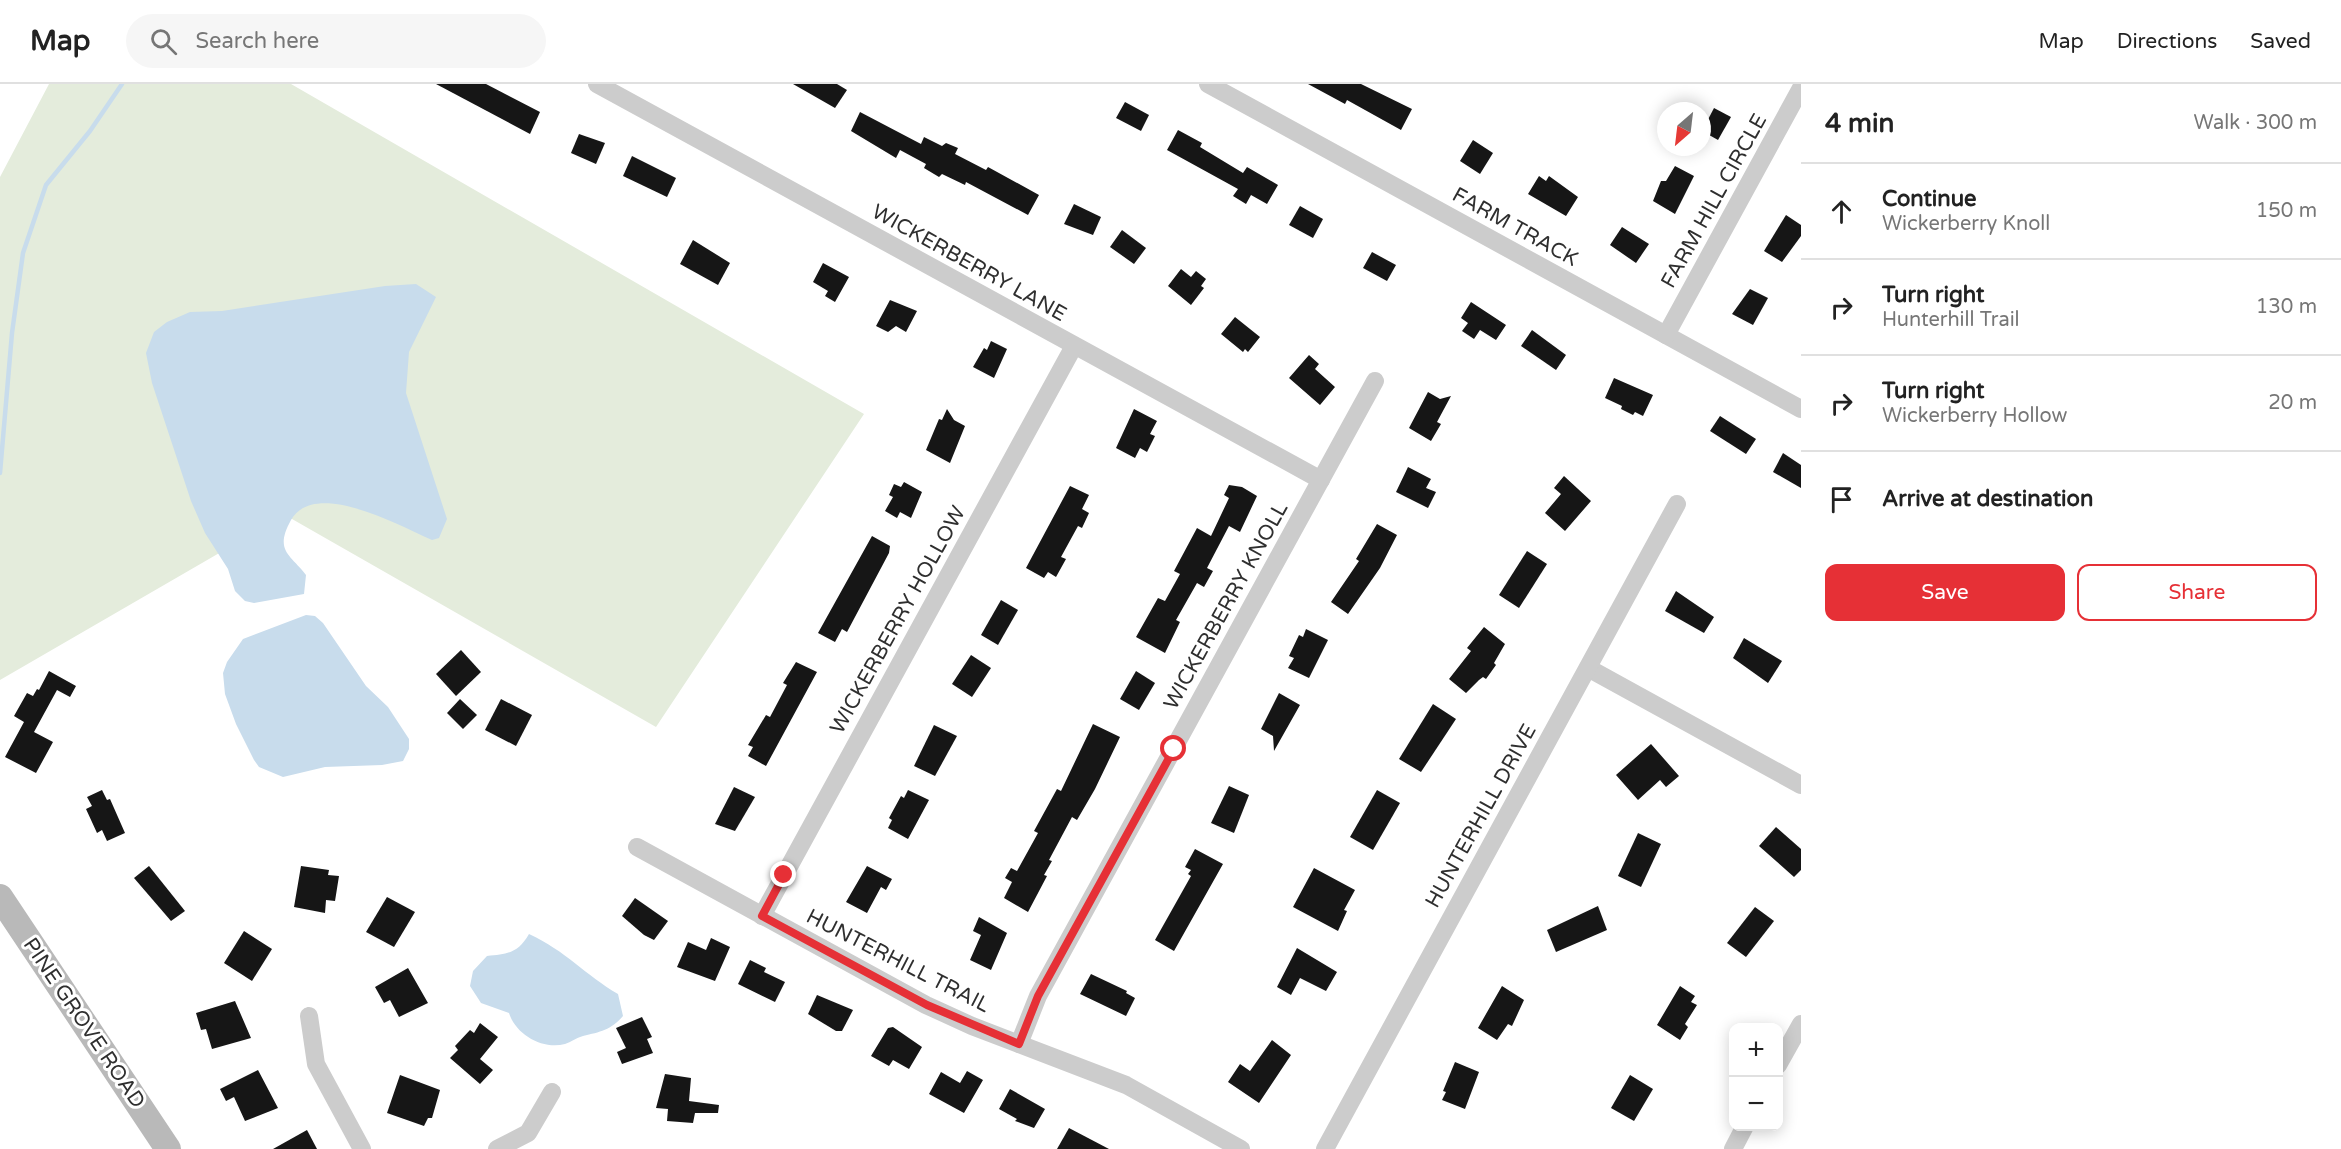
<!DOCTYPE html>
<meta charset="utf-8">
<style>
:root{--surface:#fff;--page:#f6f6f6;--text:#222;--muted:#767676;--line:#e0e0e0;--accent:#e63036}
body{margin:0;font-family:"Varela Round",sans-serif;background:var(--page);color:var(--text)}
.controls{position:absolute;right:18px;bottom:18px;display:grid;overflow:hidden;border-radius:12px;box-shadow:0 3px 15px #0003}
.controls button{width:54px;height:54px;display:grid;place-items:center;padding:0;border:0;border-bottom:2px solid var(--line);background:var(--surface);color:var(--text);font:30px sans-serif}
.compass{position:absolute;left:1657px;top:18px;width:54px;height:54px;border-radius:50%;background:var(--surface);box-shadow:0 3px 15px #0003;rotate:208deg}
.stop{position:absolute;width:18px;height:18px;margin:-14px;border:4px solid #e63036;border-radius:50%;background:#fff}
.stop.end{background:#e63036;border-color:#fff;box-shadow:0 2px 6px #0008}
.list{margin:0;padding:0;list-style:none}
h2{display:flex;justify-content:space-between;align-items:center;height:78px;margin:0;padding:0 24px;font-size:26px}
h2 small{font-size:20px;font-weight:400;color:var(--muted)}
.list li{display:grid;grid-template-columns:39px 1fr auto;gap:18px;align-items:center;box-sizing:border-box;height:96px;padding:0 24px;border-top:2px solid var(--line)}
.list b{display:block;font-size:22px;white-space:nowrap}
.list p{margin:0;font-size:20px;white-space:nowrap;color:var(--muted)}
.list em{font-size:20px;font-style:normal;color:var(--muted)}
.actions{display:flex;gap:12px;padding:18px 24px}
.actions a{flex:1;padding:14px 0;border:2px solid var(--accent);border-radius:12px;text-align:center;font-size:21px;color:var(--accent)}
.actions .main{background:var(--accent);color:#fff}
.icon{flex:none;width:33px;height:33px;fill:none;stroke:currentColor;stroke-width:2;stroke-linecap:round;stroke-linejoin:round}
.map{position:relative;flex:none;width:1801px;height:1065px;overflow:hidden}
header{display:flex;align-items:center;gap:36px;box-sizing:border-box;height:84px;padding:0 30px;background:var(--surface);border-bottom:2px solid var(--line)}
header strong{font-size:28px}
nav{display:flex;gap:33px;margin-inline-start:auto;font-size:21px}
.search{width:420px;height:54px;background:var(--page);display:flex;align-items:center;gap:15px;box-sizing:border-box;padding:0 21px;border-radius:33px;color:var(--muted);font-size:22px}
main{display:flex}
aside{flex:1;background:var(--surface)}
.map>svg:first-child{display:block}
.green{fill:#e4ecdc}
.water{fill:#c8dcec}
.lines{fill:none;stroke-linecap:round;stroke-linejoin:round}
.stream{stroke:#c8dcec;stroke-width:4.5}
.building{fill:#161616}
.minor{stroke:#ccc;stroke-width:18}
.secondary{stroke:#b9b9b9;stroke-width:26}
.route{stroke:#e63036;stroke-width:8}
.labels{text-anchor:middle;dominant-baseline:central;stroke-width:6;stroke-linejoin:round;paint-order:stroke}
.street-label{font-size:21px;fill:#2f2f2f;stroke:#fff}
</style>
<header>
<strong>Map</strong>
<div class="search"><svg class="icon" aria-label="search" viewBox="0 0 24 24"><circle cx="10" cy="10" r="6"/><path d="M15 15l6 6"/></svg>Search here</div>
<nav><a>Map</a><a>Directions</a><a>Saved</a></nav>
</header>
<main>
<div class="map">
<svg width="1801" height="1065" viewBox="0 0 1801 1065">
<rect width="100%" height="100%" fill="#fff"/>
<path class="green" d="M 49,0 L 291,0 L 864,330 L 656,643 L 285,431 L 0,596 L 0,93 Z"/>
<g class="water">
<path d="M 416,200 L 436,213 L 409,268 L 406,309 L 447,435 L 439,454 L 432,456 C 402,443 315,394 291,436 C 274,467 290,470 306,491 L 304,510 L 254,519 L 245,517 L 235,507 L 228,485 L 205,449 L 191,417 L 152,299 L 146,269 L 154,248 L 167,238 L 190,228 L 222,227 L 385,202 Z"/>
<path d="M 306,531 L 315,532 L 323,539 L 366,602 L 388,623 L 409,655 L 409,665 L 403,677 L 382,681 L 325,683 L 283,693 L 259,683 L 254,676 L 236,640 L 225,610 L 223,589 L 227,578 L 243,555 Z"/>
<path d="M 529,850 C 566,867 585,891 618,910 L 623,932 C 611,946 600,948 583,952 C 576,954 571,958 565,960 C 543,966 516,951 509,929 L 481,919 L 470,902 L 473,887 L 487,872 C 508,870 518,869 529,850 Z"/>
</g>
<g class="lines">
<path class="stream" d="M 0,389 L 12,249 L 23,169 L 46,101 L 90,47 L 122,0"/>
</g>
<g class="building">
<path d="M 436,0 L 486,0 L 540,28 L 530,50 Z"/>
<path d="M 793,0 L 837,0 L 847,6 L 835,24 Z"/>
<path d="M 1308,0 L 1361,0 L 1412,25 L 1401,46 L 1347,16 L 1345,20 Z"/>
<path d="M 1125,18 L 1149,31 L 1141,47 L 1116,34 Z"/>
<path d="M 1714,24 L 1731,33 L 1718,56 L 1702,47 Z"/>
<path d="M 860,28 L 921,60 L 924,53 L 942,62 L 946,59 L 958,64 L 955,70 L 986,86 L 988,83 L 1039,111 L 1028,131 L 966,98 L 965,101 L 942,90 L 939,93 L 924,84 L 926,80 L 900,66 L 896,74 L 851,47 Z"/>
<path d="M 1178,46 L 1202,59 L 1200,63 L 1243,89 L 1247,83 L 1278,101 L 1267,120 L 1251,111 L 1246,120 L 1233,112 L 1238,105 L 1167,66 Z"/>
<path d="M 579,50 L 605,59 L 596,80 L 571,69 Z"/>
<path d="M 1473,56 L 1493,69 L 1480,90 L 1460,77 Z"/>
<path d="M 632,72 L 676,94 L 667,113 L 623,92 Z"/>
<path d="M 1675,82 L 1694,92 L 1675,130 L 1653,117 L 1661,97 L 1666,97 Z"/>
<path d="M 1539,92 L 1546,97 L 1549,92 L 1578,113 L 1566,132 L 1528,110 Z"/>
<path d="M 1074,120 L 1101,133 L 1093,151 L 1064,140 Z"/>
<path d="M 1300,122 L 1323,135 L 1313,154 L 1289,141 Z"/>
<path d="M 1786,131 L 1801,141 L 1801,152 L 1782,178 L 1764,167 Z"/>
<path d="M 1622,143 L 1649,160 L 1636,179 L 1610,161 Z"/>
<path d="M 1122,146 L 1146,164 L 1134,180 L 1110,163 Z"/>
<path d="M 693,156 L 730,179 L 718,201 L 680,180 Z"/>
<path d="M 1372,168 L 1396,181 L 1387,197 L 1363,184 Z"/>
<path d="M 823,179 L 849,193 L 835,218 L 825,212 L 828,207 L 813,198 Z"/>
<path d="M 1181,185 L 1191,193 L 1196,187 L 1206,195 L 1201,202 L 1204,204 L 1191,221 L 1168,202 Z"/>
<path d="M 1750,205 L 1768,214 L 1753,241 L 1732,230 Z"/>
<path d="M 890,216 L 917,227 L 906,248 L 896,242 L 888,248 L 876,242 Z"/>
<path d="M 1471,218 L 1506,241 L 1496,256 L 1480,246 L 1474,255 L 1462,247 L 1468,239 L 1461,234 Z"/>
<path d="M 1235,233 L 1260,253 L 1248,268 L 1245,265 L 1243,268 L 1221,250 Z"/>
<path d="M 1532,246 L 1566,271 L 1556,286 L 1521,262 Z"/>
<path d="M 991,257 L 1007,265 L 994,294 L 973,283 L 984,264 L 987,266 Z"/>
<path d="M 1309,271 L 1319,280 L 1315,285 L 1335,303 L 1320,321 L 1289,294 Z"/>
<path d="M 1614,294 L 1653,311 L 1643,332 L 1635,328 L 1633,331 L 1621,325 L 1622,322 L 1605,314 Z"/>
<path d="M 1428,308 L 1440,315 L 1451,312 L 1437,338 L 1441,340 L 1431,357 L 1409,344 Z"/>
<path d="M 947,325 L 954,336 L 965,342 L 950,379 L 926,366 L 939,335 L 942,336 Z"/>
<path d="M 1134,325 L 1157,337 L 1150,350 L 1155,352 L 1147,368 L 1140,364 L 1135,374 L 1116,364 Z"/>
<path d="M 1720,332 L 1756,355 L 1746,370 L 1710,347 Z"/>
<path d="M 1783,369 L 1801,381 L 1801,404 L 1773,388 Z"/>
<path d="M 1408,383 L 1431,395 L 1426,404 L 1436,408 L 1428,424 L 1396,408 Z"/>
<path d="M 1564,392 L 1591,417 L 1565,447 L 1545,429 L 1561,410 L 1554,404 Z"/>
<path d="M 904,398 L 922,408 L 911,434 L 900,428 L 897,434 L 885,427 L 893,413 L 889,411 L 894,400 L 901,403 Z"/>
<path d="M 1229,401 L 1242,403 L 1257,412 L 1240,448 L 1229,442 L 1207,484 L 1213,487 L 1204,503 L 1197,499 L 1176,536 L 1180,538 L 1165,569 L 1136,553 L 1158,514 L 1165,517 L 1180,490 L 1174,487 L 1197,444 L 1211,452 L 1229,414 L 1224,411 Z"/>
<path d="M 1070,402 L 1089,411 L 1082,425 L 1089,429 L 1082,444 L 1078,442 L 1061,473 L 1066,475 L 1056,493 L 1048,488 L 1044,494 L 1026,484 Z"/>
<path d="M 1377,440 L 1397,451 L 1380,484 L 1348,530 L 1331,518 L 1359,477 L 1356,475 Z"/>
<path d="M 872,452 L 890,462 L 889,469 L 847,548 L 842,545 L 835,558 L 818,549 Z"/>
<path d="M 1527,467 L 1547,480 L 1519,524 L 1499,511 Z"/>
<path d="M 1676,507 L 1714,533 L 1704,549 L 1665,527 Z"/>
<path d="M 1001,516 L 1018,526 L 998,561 L 981,551 Z"/>
<path d="M 1484,543 L 1505,560 L 1494,579 L 1496,581 L 1486,595 L 1483,593 L 1479,596 L 1466,609 L 1449,595 L 1471,567 L 1467,564 Z"/>
<path d="M 1306,545 L 1328,556 L 1309,594 L 1288,584 L 1294,574 L 1289,572 L 1299,551 L 1303,553 Z"/>
<path d="M 1744,554 L 1782,577 L 1768,599 L 1733,574 Z"/>
<path d="M 461,566 L 481,588 L 456,612 L 436,590 Z"/>
<path d="M 971,571 L 991,584 L 972,613 L 952,600 Z"/>
<path d="M 796,578 L 817,588 L 766,682 L 748,672 L 753,663 L 748,661 L 766,631 L 770,633 L 787,601 L 783,599 Z"/>
<path d="M 49,587 L 76,602 L 70,613 L 57,606 L 34,648 L 53,658 L 36,689 L 5,673 L 24,638 L 14,632 L 27,609 L 33,612 L 37,605 L 39,606 Z"/>
<path d="M 1136,587 L 1155,599 L 1139,626 L 1120,615 Z"/>
<path d="M 1279,609 L 1300,621 L 1274,667 L 1273,652 L 1261,645 Z"/>
<path d="M 460,615 L 477,631 L 463,645 L 447,629 Z"/>
<path d="M 501,615 L 532,631 L 516,662 L 485,646 Z"/>
<path d="M 1433,620 L 1456,635 L 1421,688 L 1399,675 Z"/>
<path d="M 1093,640 L 1120,653 L 1095,705 L 1077,736 L 1072,733 L 1049,776 L 1052,777 L 1044,791 L 1047,792 L 1028,828 L 1004,814 L 1012,798 L 1005,794 L 1011,784 L 1017,787 L 1038,749 L 1034,747 L 1057,705 L 1061,707 Z"/>
<path d="M 934,641 L 957,652 L 935,692 L 914,682 Z"/>
<path d="M 1651,660 L 1679,692 L 1666,703 L 1660,696 L 1638,716 L 1616,691 Z"/>
<path d="M 1229,702 L 1249,711 L 1234,749 L 1211,739 Z"/>
<path d="M 734,703 L 755,713 L 735,747 L 715,740 Z"/>
<path d="M 102,706 L 107,716 L 110,715 L 125,749 L 107,757 L 102,746 L 97,749 L 86,725 L 92,722 L 87,713 Z"/>
<path d="M 908,706 L 929,716 L 908,755 L 888,744 L 892,736 L 889,734 L 901,712 L 904,714 Z"/>
<path d="M 1377,706 L 1400,719 L 1373,766 L 1350,753 Z"/>
<path d="M 1776,743 L 1801,765 L 1801,786 L 1794,793 L 1759,762 Z"/>
<path d="M 1638,749 L 1661,760 L 1641,803 L 1618,792 Z"/>
<path d="M 1195,765 L 1223,780 L 1174,867 L 1155,856 L 1191,792 L 1188,790 L 1191,786 L 1185,783 Z"/>
<path d="M 149,782 L 185,827 L 171,837 L 134,794 Z"/>
<path d="M 301,782 L 329,786 L 328,791 L 339,792 L 335,817 L 326,816 L 325,829 L 294,823 Z"/>
<path d="M 867,782 L 892,795 L 886,806 L 881,803 L 867,829 L 846,818 Z"/>
<path d="M 1314,784 L 1355,806 L 1344,826 L 1347,827 L 1338,847 L 1293,823 Z"/>
<path d="M 387,813 L 415,828 L 394,863 L 366,848 Z"/>
<path d="M 635,814 L 668,837 L 654,856 L 644,851 L 622,832 Z"/>
<path d="M 1598,822 L 1607,846 L 1556,868 L 1547,846 Z"/>
<path d="M 1755,823 L 1774,837 L 1746,873 L 1727,859 Z"/>
<path d="M 979,833 L 1007,849 L 991,886 L 970,876 L 981,851 L 973,847 Z"/>
<path d="M 244,847 L 272,865 L 252,897 L 224,879 Z"/>
<path d="M 711,854 L 730,863 L 715,897 L 677,883 L 688,858 L 706,866 Z"/>
<path d="M 1297,864 L 1337,888 L 1326,907 L 1300,894 L 1291,911 L 1277,903 Z"/>
<path d="M 750,876 L 766,884 L 764,888 L 785,898 L 775,918 L 738,900 Z"/>
<path d="M 408,884 L 428,919 L 399,933 L 390,916 L 384,919 L 375,903 Z"/>
<path d="M 1091,890 L 1127,907 L 1126,909 L 1135,914 L 1126,932 L 1080,910 Z"/>
<path d="M 1502,902 L 1524,916 L 1512,942 L 1508,940 L 1497,956 L 1478,944 Z"/>
<path d="M 1680,902 L 1695,912 L 1691,918 L 1697,921 L 1685,940 L 1688,943 L 1680,956 L 1657,941 Z"/>
<path d="M 817,911 L 853,926 L 842,947 L 836,947 L 808,930 Z"/>
<path d="M 235,917 L 251,954 L 212,965 L 206,945 L 201,946 L 196,929 Z"/>
<path d="M 642,933 L 652,953 L 647,955 L 653,969 L 622,980 L 617,968 L 626,964 L 616,944 Z"/>
<path d="M 480,939 L 498,953 L 480,975 L 493,986 L 480,1000 L 450,974 L 458,966 L 455,962 L 470,946 L 474,949 Z"/>
<path d="M 893,943 L 922,963 L 909,985 L 893,976 L 889,982 L 871,972 L 888,944 Z"/>
<path d="M 1272,956 L 1291,971 L 1259,1019 L 1228,998 L 1240,980 L 1250,987 Z"/>
<path d="M 1455,978 L 1479,988 L 1465,1025 L 1442,1016 L 1446,1008 L 1443,1007 Z"/>
<path d="M 258,986 L 278,1024 L 245,1037 L 234,1013 L 226,1017 L 220,1005 Z"/>
<path d="M 967,987 L 983,996 L 964,1029 L 929,1010 L 941,988 L 960,999 Z"/>
<path d="M 665,990 L 691,994 L 689,1017 L 719,1021 L 718,1029 L 695,1029 L 693,1039 L 667,1037 L 668,1025 L 656,1024 Z"/>
<path d="M 400,991 L 440,1006 L 432,1034 L 428,1034 L 424,1042 L 387,1029 Z"/>
<path d="M 1630,991 L 1653,1005 L 1634,1037 L 1611,1024 Z"/>
<path d="M 1010,1005 L 1045,1025 L 1034,1044 L 1015,1037 L 1017,1035 L 999,1025 Z"/>
<path d="M 1069,1044 L 1109,1065 L 1057,1065 Z"/>
<path d="M 307,1046 L 317,1065 L 273,1065 Z"/>
</g>
<g class="lines">
<g class="minor">
<path d="M 597,0 L 1321,396"/>
<path d="M 1208,0 L 1801,325"/>
<path d="M 1666,251 L 1801,4"/>
<path d="M 1588,584 L 1801,701"/>
<path d="M 637,763 L 926,921 L 972,942 L 1126,1001 L 1241,1065"/>
<path d="M 762,832 L 1074,262"/>
<path d="M 309,932 L 316,980 L 362,1065"/>
<path d="M 1019,960 L 1038,912 L 1375,297"/>
<path d="M 1778,981 L 1801,940"/>
<path d="M 497,1065 L 528,1049 L 552,1008"/>
<path d="M 1325,1065 L 1677,420"/>
<path d="M 1733,1065 L 1745,1042"/>
</g>
<path class="secondary" d="M 0,813 L 168,1065"/>
</g>
<g class="lines">
<path class="route" d="M 784,791 L 762,832 L 927,921 L 1019,960 L 1038,912 L 1174,665"/>
</g>
<g class="labels">
<g class="street-label">
<text transform="translate(1714 117) rotate(-61)">FARM HILL CIRCLE</text>
<text transform="translate(1515 143) rotate(29)">FARM TRACK</text>
<text transform="translate(969 179) rotate(29)">WICKERBERRY LANE</text>
<text transform="translate(1226 522) rotate(-61)">WICKERBERRY KNOLL</text>
<text transform="translate(898 536) rotate(-61)">WICKERBERRY HOLLOW</text>
<text transform="translate(1481 732) rotate(-61)">HUNTERHILL DRIVE</text>
<text transform="translate(898 877) rotate(27)">HUNTERHILL TRAIL</text>
<text transform="translate(84 939) rotate(56)">PINE GROVE ROAD</text>
</g>
</g>
</svg>
<div class="controls">
<button>+</button>
<button>−</button>
</div>
<svg class="compass" viewBox="-18 -18 36 36"><path d="M0-13l5 13h-10z" fill="#e53935"/><path d="M0 13l5-13h-10z" fill="#767676"/></svg>
<div class="stop" style="left:1174px;top:665px"></div>
<div class="stop end" style="left:784px;top:791px"></div>
</div>
<aside>
<h2>4 min<small>Walk · 300 m</small></h2>
<ul class="list">
<li><svg class="icon" aria-label="ahead" viewBox="0 0 24 24"><path d="M12 20V5M6 11l6-6 6 6"/></svg><div><b>Continue</b><p>Wickerberry Knoll</p></div><em>150 m</em></li>
<li><svg class="icon" aria-label="right" viewBox="0 0 24 24"><path d="M7 20v-9h11M14 6l5 5-5 5"/></svg><div><b>Turn right</b><p>Hunterhill Trail</p></div><em>130 m</em></li>
<li><svg class="icon" aria-label="right" viewBox="0 0 24 24"><path d="M7 20v-9h11M14 6l5 5-5 5"/></svg><div><b>Turn right</b><p>Wickerberry Hollow</p></div><em>20 m</em></li>
<li><svg class="icon" aria-label="arrive" viewBox="0 0 24 24"><path d="M6 21V4h12l-3 4 3 4H6"/></svg><div><b>Arrive at destination</b></div></li>
</ul>
<div class="actions"><a class="main">Save</a><a>Share</a></div>
</aside>
</main>
